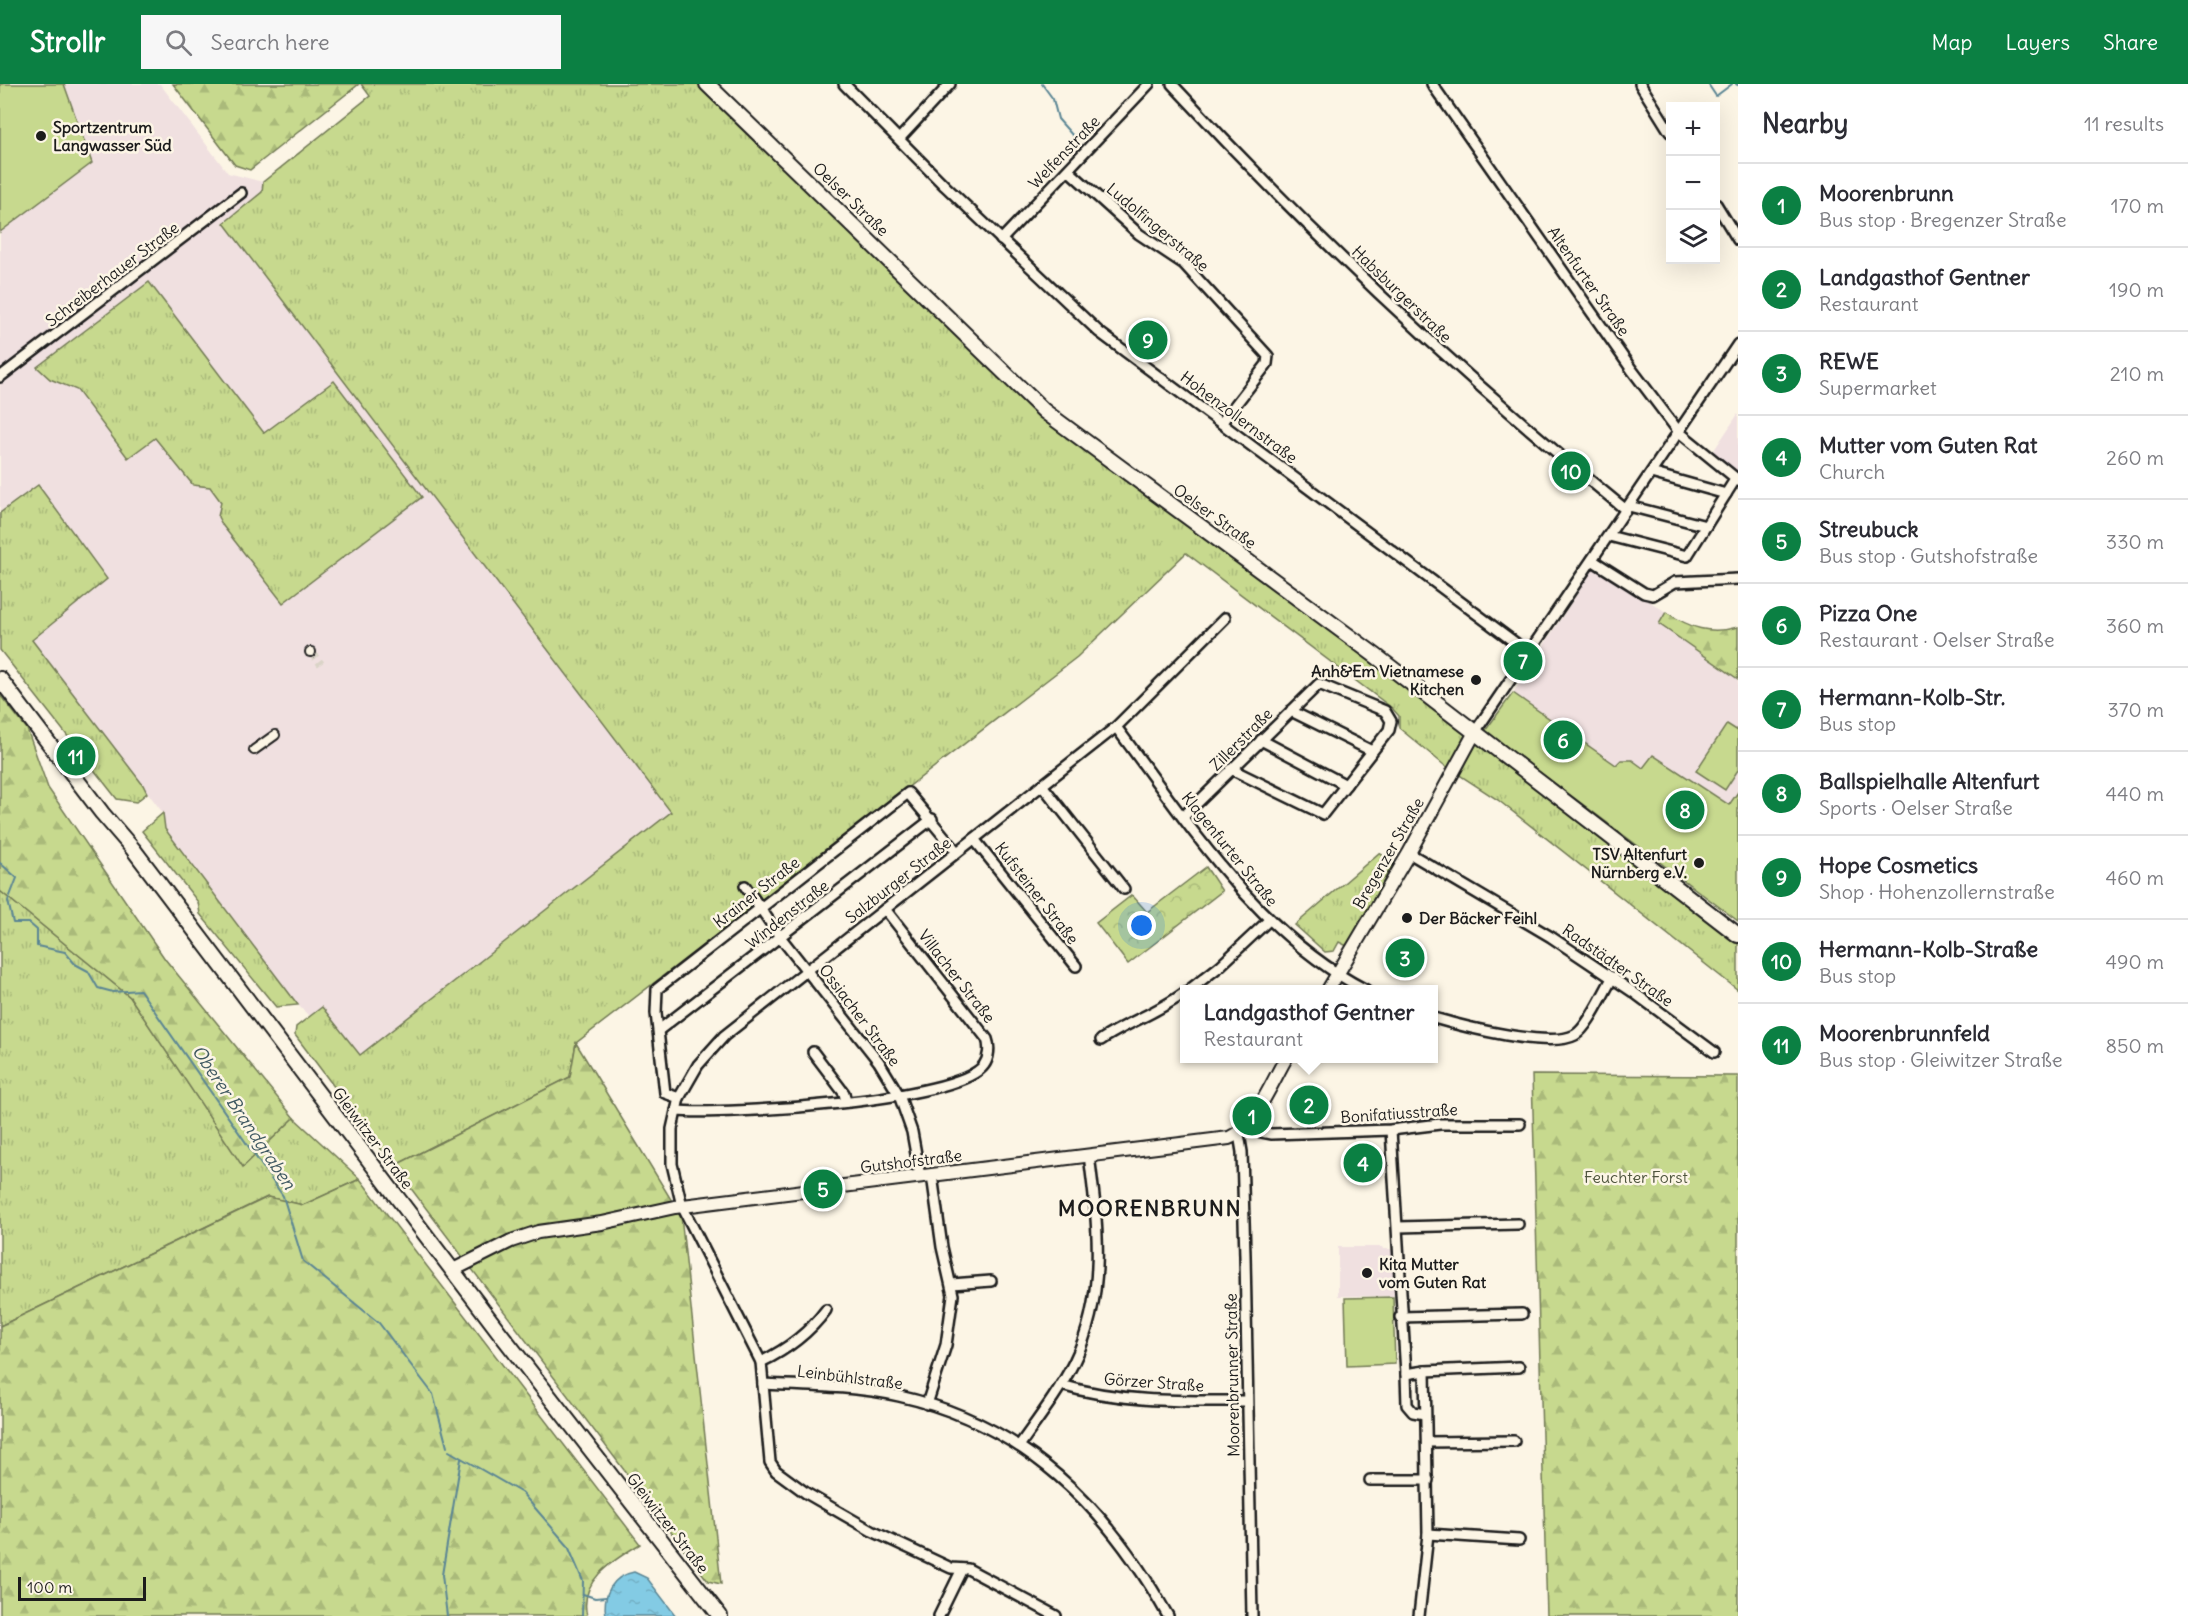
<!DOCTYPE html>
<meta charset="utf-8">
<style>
:root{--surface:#fff;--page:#f7f7f7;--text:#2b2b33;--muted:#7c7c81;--line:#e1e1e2;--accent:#0b8043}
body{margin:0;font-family:Delius,sans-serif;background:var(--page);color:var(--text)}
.controls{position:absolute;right:18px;top:18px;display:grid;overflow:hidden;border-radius:0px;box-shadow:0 6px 24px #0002}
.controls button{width:54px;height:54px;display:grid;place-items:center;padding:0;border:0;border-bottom:2px solid var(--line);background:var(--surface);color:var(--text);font:30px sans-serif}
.scale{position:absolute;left:18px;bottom:15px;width:128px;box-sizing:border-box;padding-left:6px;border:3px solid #1c1c1c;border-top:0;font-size:16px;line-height:21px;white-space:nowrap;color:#1c1c1c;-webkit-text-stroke:4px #fcf5e5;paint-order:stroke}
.you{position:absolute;left:1142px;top:842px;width:21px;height:21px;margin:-15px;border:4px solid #fff;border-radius:50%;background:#1a73e8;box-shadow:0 0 0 9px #1a73e833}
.badge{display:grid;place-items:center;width:39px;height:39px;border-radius:50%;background:var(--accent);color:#fff;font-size:20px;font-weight:700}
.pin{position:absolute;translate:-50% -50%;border:3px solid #fff;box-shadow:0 2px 6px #0006}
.popup{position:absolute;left:1180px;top:901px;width:258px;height:78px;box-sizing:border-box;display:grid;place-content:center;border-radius:0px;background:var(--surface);filter:drop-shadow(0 2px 4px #0005);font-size:20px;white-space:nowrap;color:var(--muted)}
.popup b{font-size:22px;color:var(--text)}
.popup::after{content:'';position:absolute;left:50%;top:100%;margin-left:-12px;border:12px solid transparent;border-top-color:var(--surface)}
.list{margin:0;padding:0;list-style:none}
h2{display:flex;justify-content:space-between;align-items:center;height:78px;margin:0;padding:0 24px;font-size:26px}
h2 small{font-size:20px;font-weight:400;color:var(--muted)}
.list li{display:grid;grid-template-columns:39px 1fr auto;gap:18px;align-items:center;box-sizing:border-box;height:84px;padding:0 24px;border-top:2px solid var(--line)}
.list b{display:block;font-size:22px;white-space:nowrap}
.list p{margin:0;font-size:20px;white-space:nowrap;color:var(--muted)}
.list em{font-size:20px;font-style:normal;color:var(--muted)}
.icon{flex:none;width:33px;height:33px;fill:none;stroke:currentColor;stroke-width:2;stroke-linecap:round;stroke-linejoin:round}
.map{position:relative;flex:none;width:1738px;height:1532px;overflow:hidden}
header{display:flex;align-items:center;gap:36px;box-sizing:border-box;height:84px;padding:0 30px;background:var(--accent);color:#fff}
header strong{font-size:28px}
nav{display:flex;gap:33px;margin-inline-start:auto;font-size:21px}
.search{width:420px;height:54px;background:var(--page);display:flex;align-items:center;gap:15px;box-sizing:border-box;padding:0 21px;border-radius:0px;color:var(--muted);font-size:22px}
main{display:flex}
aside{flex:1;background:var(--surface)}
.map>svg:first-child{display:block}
.built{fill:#f0e0e0;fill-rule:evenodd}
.grass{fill:url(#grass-tufts);stroke:#727a55;stroke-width:1.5}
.forest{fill:url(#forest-firs);stroke:#727a55;stroke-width:1.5}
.park{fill:url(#park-crowns);stroke:#727a55;stroke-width:1.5}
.pitch{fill:#c7d98e;stroke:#727a55;stroke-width:1.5}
.water{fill:url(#water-ripples);stroke:#5a8594;stroke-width:1.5}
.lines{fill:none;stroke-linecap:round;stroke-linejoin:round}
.stream{stroke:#5a8594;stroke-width:2}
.pedestrian-tunnel{stroke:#dad4c7;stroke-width:8;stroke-dasharray:8 4;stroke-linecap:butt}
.pedestrian-casing{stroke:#1c1c1c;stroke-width:12}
.minor-casing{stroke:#1c1c1c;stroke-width:14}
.tertiary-casing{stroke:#1c1c1c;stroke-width:16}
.secondary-casing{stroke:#1c1c1c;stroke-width:18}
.pedestrian{stroke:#fcf5e5;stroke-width:8}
.minor{stroke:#fcf5e5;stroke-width:9}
.tertiary{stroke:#fcf5e5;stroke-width:12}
.secondary{stroke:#fcf5e5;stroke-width:14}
.poi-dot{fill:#1c1c1c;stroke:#fcf5e5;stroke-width:2}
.labels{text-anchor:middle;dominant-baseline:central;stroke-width:5;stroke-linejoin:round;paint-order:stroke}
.poi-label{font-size:16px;font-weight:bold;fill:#1c1c1c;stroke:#fcf5e5;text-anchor:start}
.street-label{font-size:16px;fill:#1c1c1c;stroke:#fcf5e5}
.park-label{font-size:16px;fill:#4f553e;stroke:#fcf5e5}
.water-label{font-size:18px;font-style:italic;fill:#405962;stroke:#fcf5e5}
.district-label{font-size:22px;font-weight:bold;letter-spacing:1.5px;fill:#1c1c1c;stroke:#fcf5e5}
</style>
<header>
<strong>Strollr</strong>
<div class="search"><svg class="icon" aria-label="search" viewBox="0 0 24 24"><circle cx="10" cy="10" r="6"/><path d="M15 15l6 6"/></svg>Search here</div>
<nav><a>Map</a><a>Layers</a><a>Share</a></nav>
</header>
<main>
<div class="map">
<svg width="1738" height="1532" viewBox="0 0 1738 1532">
<defs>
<pattern id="grass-tufts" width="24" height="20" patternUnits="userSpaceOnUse" patternTransform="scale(1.5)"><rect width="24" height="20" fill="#c7d98e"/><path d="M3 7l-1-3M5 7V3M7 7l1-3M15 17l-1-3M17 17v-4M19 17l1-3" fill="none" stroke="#aaba7a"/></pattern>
<pattern id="forest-firs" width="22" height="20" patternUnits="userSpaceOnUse" patternTransform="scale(1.5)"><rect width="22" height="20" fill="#c7d98e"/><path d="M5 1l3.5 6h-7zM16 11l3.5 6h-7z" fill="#aaba7a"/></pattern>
<pattern id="park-crowns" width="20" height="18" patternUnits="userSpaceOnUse" patternTransform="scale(1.5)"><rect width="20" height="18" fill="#c7d98e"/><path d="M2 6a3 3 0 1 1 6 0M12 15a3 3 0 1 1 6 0" fill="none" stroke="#aaba7a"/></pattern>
<pattern id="water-ripples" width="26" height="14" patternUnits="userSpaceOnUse" patternTransform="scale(1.5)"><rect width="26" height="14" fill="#83cbe4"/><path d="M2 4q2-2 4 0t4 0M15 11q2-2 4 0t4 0" fill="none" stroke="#71aec3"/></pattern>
</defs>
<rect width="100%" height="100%" fill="#fcf5e5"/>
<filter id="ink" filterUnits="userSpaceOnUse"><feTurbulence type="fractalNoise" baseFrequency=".0167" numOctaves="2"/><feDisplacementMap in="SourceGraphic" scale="12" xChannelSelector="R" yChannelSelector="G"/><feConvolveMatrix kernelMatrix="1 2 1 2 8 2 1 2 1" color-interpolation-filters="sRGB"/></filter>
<g filter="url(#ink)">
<g class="built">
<path d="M 64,0 L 160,0 L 228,89 L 263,98 L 263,107 L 224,140 L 671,728 L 360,971 L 322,923 L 309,932 L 298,921 L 165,745 L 163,729 L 142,701 L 32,556 L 106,495 L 38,401 L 0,429 L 0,148 L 92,79 ZM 149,199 L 264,349 L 218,433 L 221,418 L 210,403 L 193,401 L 155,354 L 128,374 L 77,306 Z"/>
<path d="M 1738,330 L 1738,390 L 1712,369 Z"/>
<path d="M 1595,482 L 1666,528 L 1659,540 L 1738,595 L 1738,708 L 1730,721 L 1653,671 L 1643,684 L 1616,681 L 1513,609 Z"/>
<path d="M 1338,1163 L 1382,1163 L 1383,1165 L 1395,1165 L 1396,1212 L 1338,1212 Z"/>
</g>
<g class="grass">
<path d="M 361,0 L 698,0 L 1025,317 L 1453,639 L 1738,858 L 1738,906 L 1498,716 L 1444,681 L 1399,644 L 1399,632 L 1392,624 L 1186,469 L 1077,573 L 576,959 L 570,993 L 394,1082 L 295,951 L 296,943 L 322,923 L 360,971 L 671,728 L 224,139 L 262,108 L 263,98 L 370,12 Z"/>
<path d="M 149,198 L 264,349 L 334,297 L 422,413 L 283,519 L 223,442 L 218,433 L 221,418 L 210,403 L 193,401 L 155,354 L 128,374 L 77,306 L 50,295 L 37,283 Z"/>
<path d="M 38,401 L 107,495 L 32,556 L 143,701 L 147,709 L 136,718 L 117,715 L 0,566 L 0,429 Z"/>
<path d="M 163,729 L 165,745 L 298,921 L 276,923 L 200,830 L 198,818 L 142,747 Z"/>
<path d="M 1379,769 L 1394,778 L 1347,862 L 1339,858 L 1334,867 L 1325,868 L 1295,841 Z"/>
<path d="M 0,807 L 130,913 L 243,1082 L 294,1034 L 360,1095 L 303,1121 L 267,1113 L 0,1242 Z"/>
</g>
<g class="forest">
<path d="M 173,0 L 359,0 L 250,86 L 235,81 Z"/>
<path d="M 1666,528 C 1690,544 1710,551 1738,543 L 1738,595 L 1659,540 Z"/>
<path d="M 0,611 L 27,645 L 48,704 L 165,875 L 294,1034 L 243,1083 L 130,913 L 0,807 Z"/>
<path d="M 576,959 L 681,1132 L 721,1500 L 708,1497 L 394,1082 L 570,993 Z"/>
<path d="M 1532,991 L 1738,992 L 1738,1532 L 1547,1532 Z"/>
<path d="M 360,1095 L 640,1460 C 614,1476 578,1496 587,1532 L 0,1532 L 0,1242 L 268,1113 L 303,1121 Z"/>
</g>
<path class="park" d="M 1206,783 L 1222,807 L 1128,880 L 1096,839 L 1132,811 L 1147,828 Z"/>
<g class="pitch">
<path d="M 0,0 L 64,0 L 92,79 L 0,148 Z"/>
<path d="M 1513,609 L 1616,681 L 1621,676 L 1632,676 L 1643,684 L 1653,671 L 1729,721 L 1738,708 L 1738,837 L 1485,647 Z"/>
<path d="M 1727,640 L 1738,647 L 1738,686 L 1725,706 L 1696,687 Z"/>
<path d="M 1393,1213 L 1395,1280 L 1347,1282 L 1345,1214 Z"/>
</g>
<path class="water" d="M 634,1488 L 647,1494 L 676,1532 L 606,1532 C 602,1511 612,1492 634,1488 Z"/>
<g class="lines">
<g class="stream">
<path d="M 1042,0 L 1053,15 L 1058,35 L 1081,61"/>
<path d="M 1708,0 L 1716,12 L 1732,0"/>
<path d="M 1736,0 L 1738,1"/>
<path d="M 0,779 L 17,794 L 8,817 L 13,839 L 29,839 L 37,846 L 37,862 L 65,868 L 75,880 L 88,887 L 98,904 L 113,908 L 140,906 L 283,1112 L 303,1177 L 379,1239 L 433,1310 L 447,1363"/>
<path d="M 449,1367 L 522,1409 L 568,1462 L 583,1497 L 582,1532"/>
<path d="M 583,1510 L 595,1514 L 606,1513"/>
<path d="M 447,1532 L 442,1491 L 461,1375"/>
</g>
<path class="pedestrian-tunnel" d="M 311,568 L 321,580"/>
<g class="pedestrian-casing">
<g id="pedestrian">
<path d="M 310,568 L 311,568"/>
<path d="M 254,666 L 275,651"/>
</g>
</g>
<g class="minor-casing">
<g id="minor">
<path d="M 844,0 L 945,102 L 1099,248 L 1529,569"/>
<path d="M 1172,0 C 1313,153 1465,295 1626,426"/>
<path d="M 1432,0 L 1632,286 L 1679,348 L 1738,396"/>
<path d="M 1640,0 L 1670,48"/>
<path d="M 899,55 L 950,0"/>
<path d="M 1068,86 L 1139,150 L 1184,180 L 1268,272 L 1267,280 L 1222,338"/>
<path d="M 1716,120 L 1738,156"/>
<path d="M 1001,156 L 1149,0"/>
<path d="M 0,293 L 241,109"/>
<path d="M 1651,389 L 1726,410"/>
<path d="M 1629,422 L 1706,442"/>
<path d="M 1609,452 L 1687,472 L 1736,394"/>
<path d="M 1592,476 L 1644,509 L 1653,511 L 1675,498 L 1738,495"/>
<path d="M 1291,627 L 1372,667"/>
<path d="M 1116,643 C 1188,739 1257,850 1366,906"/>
<path d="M 1475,648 L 1738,260"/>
<path d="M 1261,656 L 1346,701"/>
<path d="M 1042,701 L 1124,805"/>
<path d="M 1184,732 C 1229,688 1274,644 1319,600 L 1385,627 L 1391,637 L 1389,646 L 1323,730 L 1231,685"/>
<path d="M 974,755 L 1076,882"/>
<path d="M 1409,769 L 1551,853 L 1633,908 L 1714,968"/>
<path d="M 745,802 L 781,854 L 879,978 L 899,1011 L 912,1048 L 920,1092"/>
<path d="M 1189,906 L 1220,882 L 1269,836"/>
<path d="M 1434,934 C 1461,942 1550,965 1575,951 C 1588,944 1604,907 1613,893"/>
<path d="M 659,946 L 932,735"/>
<path d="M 1101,956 C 1128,938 1159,928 1184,909"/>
<path d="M 813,968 L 844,1009 L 846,1018"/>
<path d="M 679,1014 L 665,1009 L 656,929 L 657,905 L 908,709 L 957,768"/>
<path d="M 676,1027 C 724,1031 958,1018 984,981 C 989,974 990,963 987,955 L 885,825"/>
<path d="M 1248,1039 L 1256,1047 L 1271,1050 L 1391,1046 L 1440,1040 L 1520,1040"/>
<path d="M 1391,1046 L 1406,1290 L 1425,1287 L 1428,1450 L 1419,1532"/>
<path d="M 1239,1050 L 1242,1068 L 1245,1172 L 1252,1532"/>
<path d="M 1398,1143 L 1518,1140"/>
<path d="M 952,1200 L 991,1197"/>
<path d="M 1400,1233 L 1522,1230"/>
<path d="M 761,1278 C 786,1266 809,1249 826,1226"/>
<path d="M 1425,1287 L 1519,1283"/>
<path d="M 1406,1290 L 1407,1321 L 1413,1328 L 1425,1330"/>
<path d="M 763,1300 C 808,1302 854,1302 899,1312 C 1025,1340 1107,1423 1168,1532"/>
<path d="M 1061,1301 C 1122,1319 1184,1317 1247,1317"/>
<path d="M 927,1320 L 946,1261 L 953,1211 L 942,1163 L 932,1091"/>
<path d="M 1427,1358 L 1514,1357"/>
<path d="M 1019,1362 C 1038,1335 1059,1308 1074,1278 C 1107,1211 1098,1141 1089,1071"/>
<path d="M 1370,1396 L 1428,1396"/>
<path d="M 1428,1450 L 1519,1456"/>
<path d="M 939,1532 L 962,1485"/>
<path d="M 1056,1532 L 968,1485 L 951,1484 L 872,1447 L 806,1409 L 776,1387 L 770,1378 L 761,1278 L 682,1122 L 672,1080 L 672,1045 L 679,1014 L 698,981 L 724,952 L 1116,643 L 1225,534"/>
</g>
</g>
<g class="tertiary-casing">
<g id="tertiary">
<path d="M 1328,906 L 1409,769 L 1475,648"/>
<path d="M 453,1186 L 511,1157 L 538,1148 L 602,1139 L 675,1123 L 1229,1054 C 1253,1045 1273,996 1286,974"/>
</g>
</g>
<g class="secondary-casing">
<g id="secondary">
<path d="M 707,0 L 1044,327 L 1376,572 L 1738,851"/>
<path d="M 0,595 L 102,729 L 133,765 L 500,1249 L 720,1532"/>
</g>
</g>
<use href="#pedestrian" class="pedestrian"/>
<use href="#minor" class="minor"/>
<use href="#tertiary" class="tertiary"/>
<use href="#secondary" class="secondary"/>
</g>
</g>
<g class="poi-dot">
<circle cx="41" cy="52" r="6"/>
<circle cx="1476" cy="596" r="6"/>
<circle cx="1699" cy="779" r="6"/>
<circle cx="1407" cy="834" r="6"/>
<circle cx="1367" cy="1189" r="6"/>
</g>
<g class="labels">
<g class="poi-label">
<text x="53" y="43">Sportzentrum<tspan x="53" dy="18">Langwasser Süd</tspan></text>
<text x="1464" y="587" text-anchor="end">Anh&amp;Em Vietnamese<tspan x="1464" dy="18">Kitchen</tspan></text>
<text x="1687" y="770" text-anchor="end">TSV Altenfurt<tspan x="1687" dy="18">Nürnberg e.V.</tspan></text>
<text x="1419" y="834">Der Bäcker Feihl</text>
<text x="1379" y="1180">Kita Mutter<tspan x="1379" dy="18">vom Guten Rat</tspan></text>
</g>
<g class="street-label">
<text transform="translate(1064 68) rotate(-46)">Welfenstraße</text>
<text transform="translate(851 115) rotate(44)">Oelser Straße</text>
<text transform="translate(1158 143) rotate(40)">Ludolfingerstraße</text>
<text transform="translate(112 190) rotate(-37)">Schreiberhauer Straße</text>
<text transform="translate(1589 197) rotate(55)">Altenfurter Straße</text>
<text transform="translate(1402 210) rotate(44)">Habsburgerstraße</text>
<text transform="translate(1239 333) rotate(37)">Hohenzollernstraße</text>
<text transform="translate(1215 432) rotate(36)">Oelser Straße</text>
<text transform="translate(1241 655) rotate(-45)">Zillerstraße</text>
<text transform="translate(1230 765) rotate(51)">Klagenfurter Straße</text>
<text transform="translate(1388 769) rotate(-60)">Bregenzer Straße</text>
<text transform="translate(898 796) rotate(-38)">Salzburger Straße</text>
<text transform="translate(756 808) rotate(-38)">Krainer Straße</text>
<text transform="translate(1037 809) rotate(52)">Kufsteiner Straße</text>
<text transform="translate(787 830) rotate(-38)">Windenstraße</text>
<text transform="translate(1618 881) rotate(35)">Radstädter Straße</text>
<text transform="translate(957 892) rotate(52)">Villacher Straße</text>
<text transform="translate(860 931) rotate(53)">Ossiacher Straße</text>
<text transform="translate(1399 1029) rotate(-4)">Bonifatiusstraße</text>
<text transform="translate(373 1054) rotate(53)">Gleiwitzer Straße</text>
<text transform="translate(911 1077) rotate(-7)">Gutshofstraße</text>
<text transform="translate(1232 1291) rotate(-91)">Moorenbrunner Straße</text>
<text transform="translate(850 1293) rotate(7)">Leinbühlstraße</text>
<text transform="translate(1154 1298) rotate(4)">Görzer Straße</text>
<text transform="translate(668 1439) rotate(52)">Gleiwitzer Straße</text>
</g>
<g class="park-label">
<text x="1636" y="1093">Feuchter Forst</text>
</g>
<g class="water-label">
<text transform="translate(244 1033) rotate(56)">Oberer Brandgraben</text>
</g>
<g class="district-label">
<text x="1150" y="1124">MOORENBRUNN</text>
</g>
</g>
</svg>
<div class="controls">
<button>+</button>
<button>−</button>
<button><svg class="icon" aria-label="layers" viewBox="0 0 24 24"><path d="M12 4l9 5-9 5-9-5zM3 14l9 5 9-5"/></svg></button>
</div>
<div class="scale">100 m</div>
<div class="you"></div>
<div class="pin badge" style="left:1252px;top:1032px">1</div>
<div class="pin badge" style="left:1309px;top:1021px">2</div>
<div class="popup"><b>Landgasthof Gentner</b>Restaurant</div>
<div class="pin badge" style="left:1405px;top:874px">3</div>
<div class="pin badge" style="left:1363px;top:1079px">4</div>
<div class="pin badge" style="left:823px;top:1105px">5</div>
<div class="pin badge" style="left:1563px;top:656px">6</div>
<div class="pin badge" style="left:1523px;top:577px">7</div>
<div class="pin badge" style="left:1685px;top:726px">8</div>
<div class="pin badge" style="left:1148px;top:256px">9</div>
<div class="pin badge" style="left:1571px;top:387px">10</div>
<div class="pin badge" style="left:76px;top:672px">11</div>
</div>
<aside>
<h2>Nearby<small>11 results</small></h2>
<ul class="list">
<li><span class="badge">1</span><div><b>Moorenbrunn</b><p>Bus stop · Bregenzer Straße</p></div><em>170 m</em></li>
<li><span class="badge">2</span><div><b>Landgasthof Gentner</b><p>Restaurant</p></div><em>190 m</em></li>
<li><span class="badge">3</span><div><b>REWE</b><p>Supermarket</p></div><em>210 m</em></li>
<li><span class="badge">4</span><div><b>Mutter vom Guten Rat</b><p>Church</p></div><em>260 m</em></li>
<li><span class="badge">5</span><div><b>Streubuck</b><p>Bus stop · Gutshofstraße</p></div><em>330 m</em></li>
<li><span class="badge">6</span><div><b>Pizza One</b><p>Restaurant · Oelser Straße</p></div><em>360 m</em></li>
<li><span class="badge">7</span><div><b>Hermann-Kolb-Str.</b><p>Bus stop</p></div><em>370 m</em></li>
<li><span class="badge">8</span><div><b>Ballspielhalle Altenfurt</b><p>Sports · Oelser Straße</p></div><em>440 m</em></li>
<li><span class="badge">9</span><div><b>Hope Cosmetics</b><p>Shop · Hohenzollernstraße</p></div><em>460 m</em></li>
<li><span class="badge">10</span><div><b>Hermann-Kolb-Straße</b><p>Bus stop</p></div><em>490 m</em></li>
<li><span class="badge">11</span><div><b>Moorenbrunnfeld</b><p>Bus stop · Gleiwitzer Straße</p></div><em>850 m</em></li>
</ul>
</aside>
</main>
